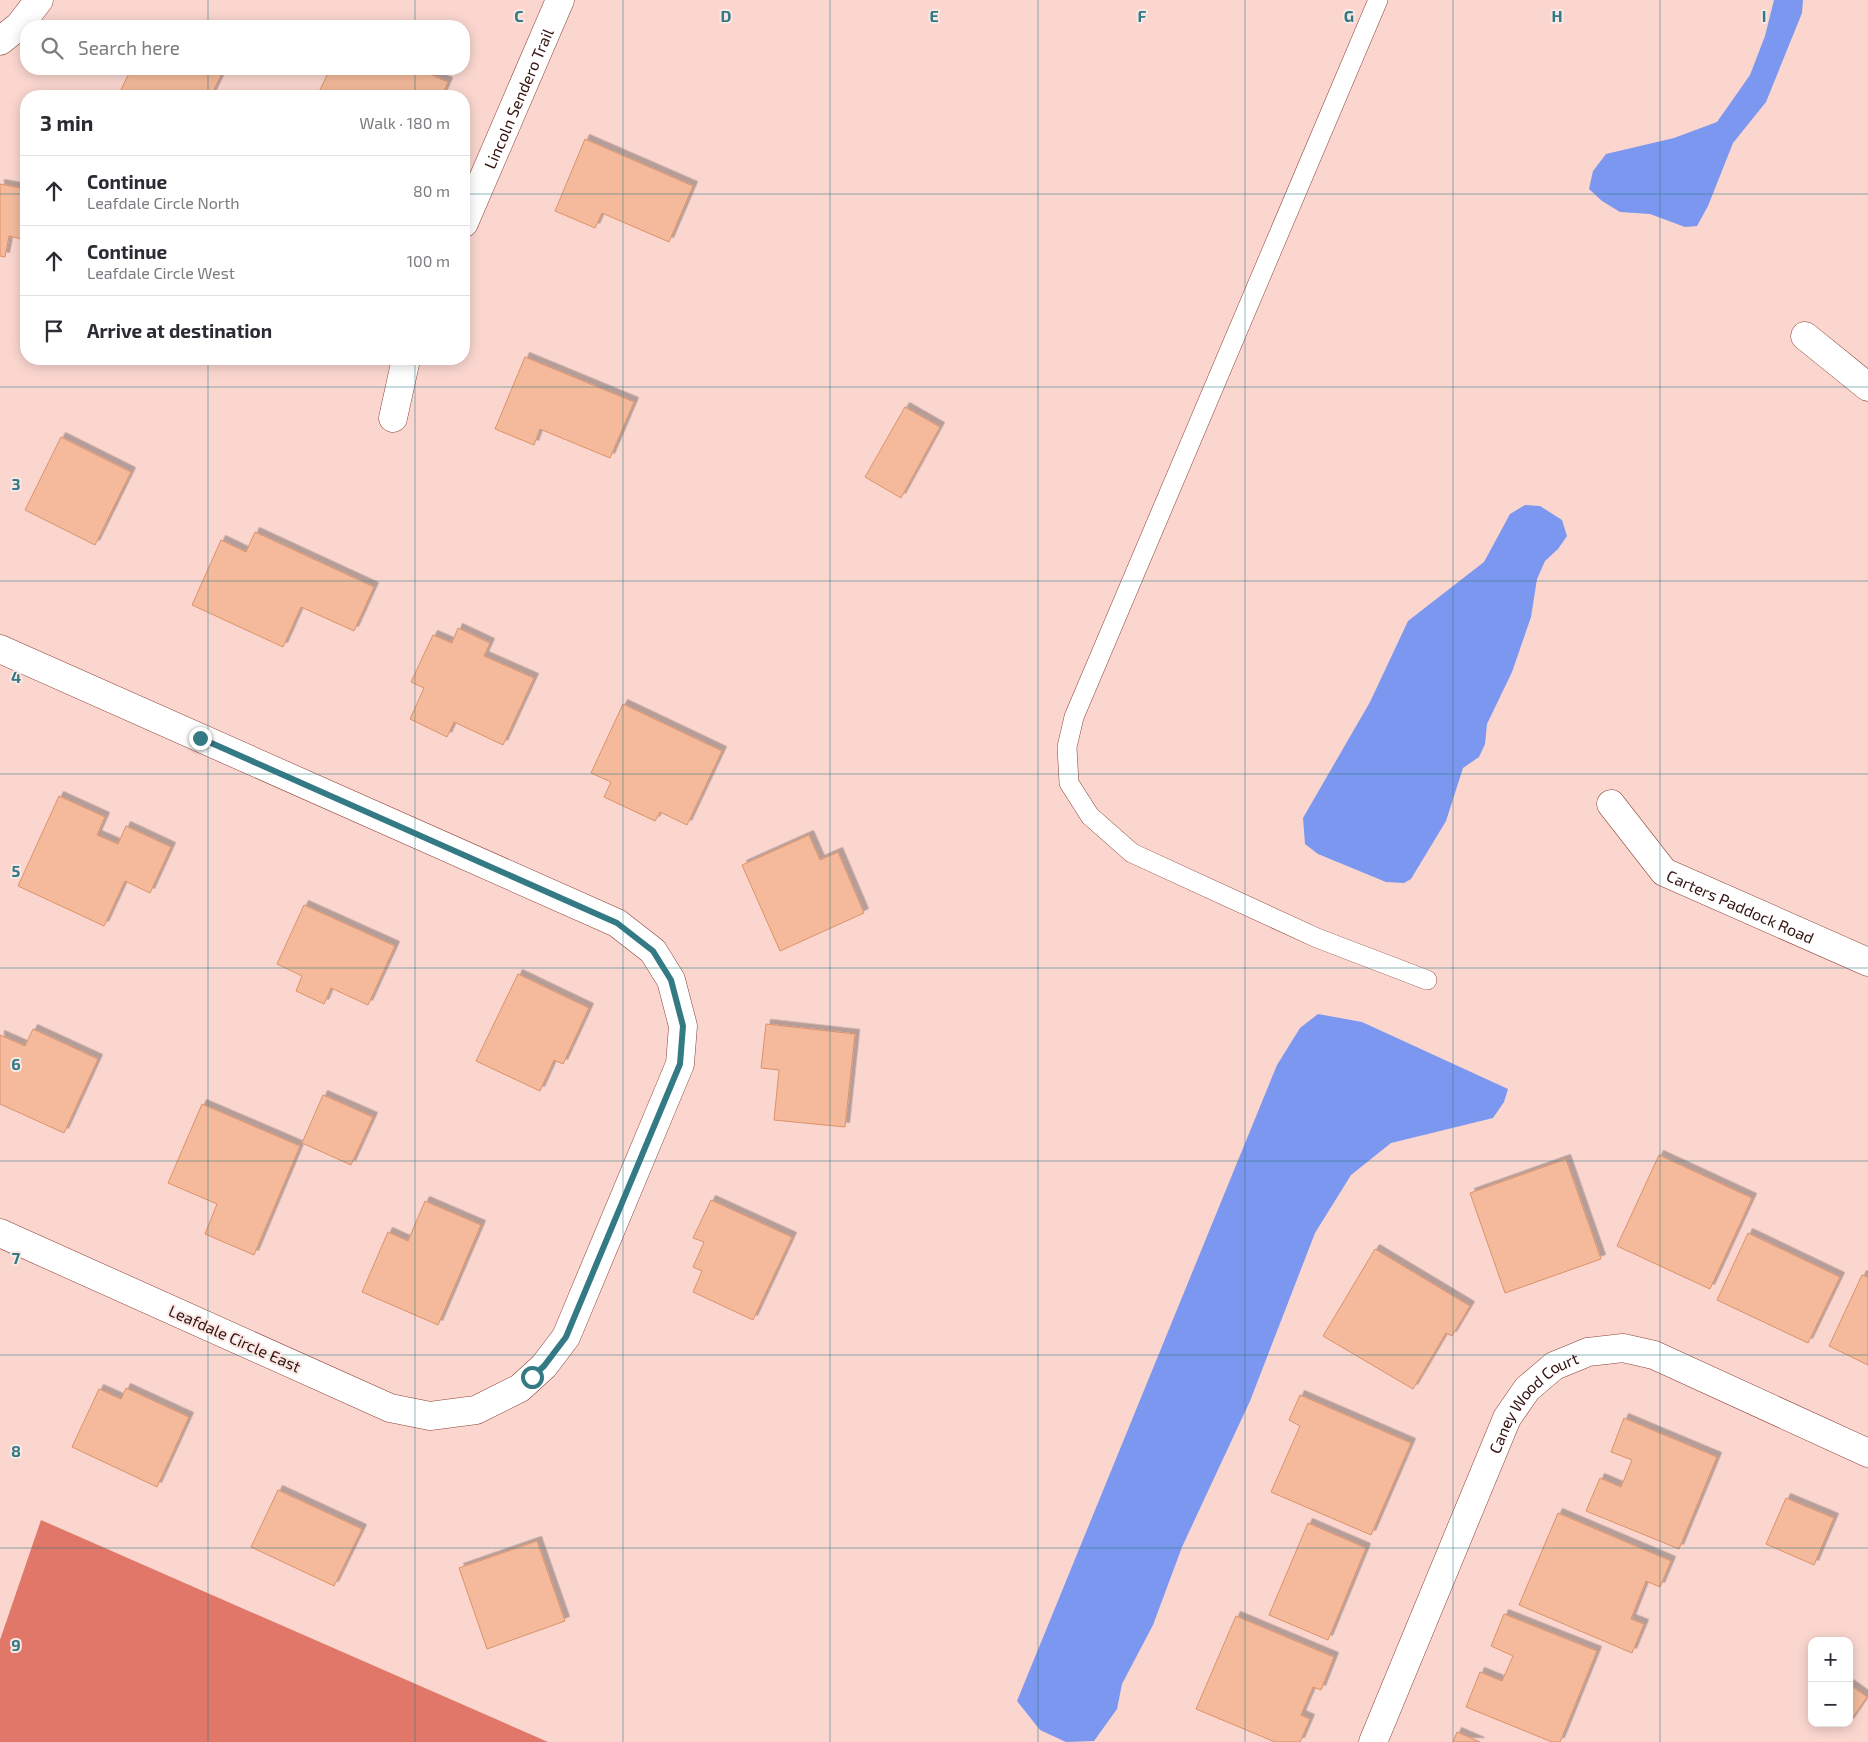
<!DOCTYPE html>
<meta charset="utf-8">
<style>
:root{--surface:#fff;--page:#f2f2f3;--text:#2b2b33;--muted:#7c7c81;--line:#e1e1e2}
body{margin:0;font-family:"Exo 2",sans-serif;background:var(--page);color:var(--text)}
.controls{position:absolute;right:15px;bottom:15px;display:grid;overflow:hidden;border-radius:10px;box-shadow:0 2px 12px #0003}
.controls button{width:45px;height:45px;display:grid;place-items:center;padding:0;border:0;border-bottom:1px solid var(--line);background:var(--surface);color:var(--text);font:25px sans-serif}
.stop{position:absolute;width:15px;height:15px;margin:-11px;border:4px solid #337a85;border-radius:50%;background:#fff}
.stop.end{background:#337a85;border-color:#fff;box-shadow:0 1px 5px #0008}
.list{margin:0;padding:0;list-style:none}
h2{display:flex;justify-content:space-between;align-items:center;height:65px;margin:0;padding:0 20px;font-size:21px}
h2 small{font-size:16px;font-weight:400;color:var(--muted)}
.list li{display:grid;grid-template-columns:32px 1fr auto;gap:15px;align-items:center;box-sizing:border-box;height:70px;padding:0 20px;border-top:1px solid var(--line)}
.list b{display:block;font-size:19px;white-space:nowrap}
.list p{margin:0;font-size:16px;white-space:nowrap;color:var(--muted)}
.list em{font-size:16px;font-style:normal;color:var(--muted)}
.icon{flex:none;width:28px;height:28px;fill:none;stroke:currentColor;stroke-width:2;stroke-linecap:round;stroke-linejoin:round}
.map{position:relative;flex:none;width:1868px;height:1742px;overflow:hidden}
.search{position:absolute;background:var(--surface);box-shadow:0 2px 12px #0003;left:20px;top:20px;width:450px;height:55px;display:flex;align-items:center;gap:12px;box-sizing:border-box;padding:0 18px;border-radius:20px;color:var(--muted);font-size:19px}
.panel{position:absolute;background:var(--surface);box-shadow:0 2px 12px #0003;left:20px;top:90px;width:450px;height:275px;border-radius:20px}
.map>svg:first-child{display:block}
.forest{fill:#e07768}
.water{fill:#7b97ef}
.building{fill:#f4ba9b;stroke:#db926a;filter:url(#shadow)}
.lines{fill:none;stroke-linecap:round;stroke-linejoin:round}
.lane-casing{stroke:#8c4137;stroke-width:20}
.street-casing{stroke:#8c4137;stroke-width:29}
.lane{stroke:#fff;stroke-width:19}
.street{stroke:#fff;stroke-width:28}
.route{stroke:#337a85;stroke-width:6}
.grid{fill:none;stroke:#337a85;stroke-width:1;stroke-opacity:0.55}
.labels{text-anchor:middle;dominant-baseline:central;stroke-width:4;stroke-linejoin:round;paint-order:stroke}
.street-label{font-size:16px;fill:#341410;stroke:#fae7e4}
.grid-label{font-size:16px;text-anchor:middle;font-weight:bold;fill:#337a85;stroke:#fae7e4;stroke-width:4;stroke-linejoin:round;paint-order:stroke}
</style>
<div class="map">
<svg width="1868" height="1742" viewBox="0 0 1868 1742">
<defs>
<filter id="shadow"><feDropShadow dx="4.5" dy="-4.5" stdDeviation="0" flood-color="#0004"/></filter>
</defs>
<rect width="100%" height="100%" fill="#fad6cf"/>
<path class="forest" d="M 41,1520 L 548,1742 L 0,1742 L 0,1640 Z"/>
<g class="water">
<path d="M 1774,0 L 1803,0 L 1802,13 L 1766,102 L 1733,143 L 1708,206 L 1697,226 L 1685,227 L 1650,214 L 1620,212 L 1602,201 L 1589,189 L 1593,171 L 1606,154 L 1674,138 L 1717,122 L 1750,75 L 1765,36 Z"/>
<path d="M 1525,505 L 1540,506 L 1562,520 L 1567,536 L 1558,549 L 1545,561 L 1537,579 L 1531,617 L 1512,672 L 1487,724 L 1485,744 L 1479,757 L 1463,768 L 1446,821 L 1411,879 L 1404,883 L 1386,882 L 1318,854 L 1305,844 L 1303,818 L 1370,702 L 1408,621 L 1484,562 L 1510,514 Z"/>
<path d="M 1318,1014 L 1362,1022 L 1508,1089 L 1504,1102 L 1493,1118 L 1391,1143 L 1351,1175 L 1315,1233 L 1250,1401 L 1182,1547 L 1153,1625 L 1122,1684 L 1117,1709 L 1094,1741 L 1066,1742 L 1040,1730 L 1017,1701 L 1277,1065 L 1300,1028 Z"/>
</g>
<g class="building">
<path d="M 131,69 L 224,69 L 211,96 L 118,96 Z"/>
<path d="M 330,69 L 418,69 L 448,82 L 442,96 L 317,96 Z"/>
<path d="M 585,139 L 693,186 L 669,242 L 602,213 L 595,228 L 555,211 Z"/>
<path d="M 0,184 L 26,189 L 26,240 L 9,236 L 5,257 L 0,256 Z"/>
<path d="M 525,357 L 634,402 L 610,458 L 540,429 L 534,445 L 495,429 Z"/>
<path d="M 905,407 L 940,427 L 901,498 L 865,477 Z"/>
<path d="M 61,437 L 131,472 L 95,545 L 25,510 Z"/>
<path d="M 255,532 L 374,587 L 354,631 L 301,607 L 283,647 L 192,605 L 221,540 L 246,552 Z"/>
<path d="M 458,628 L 490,643 L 484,656 L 534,678 L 503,745 L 454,722 L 447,737 L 410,719 L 424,688 L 411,682 L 433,635 L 452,643 Z"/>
<path d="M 623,704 L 722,751 L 687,825 L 660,812 L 655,821 L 604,797 L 611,782 L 591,773 Z"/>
<path d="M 59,796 L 105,817 L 97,835 L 118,844 L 126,826 L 171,847 L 150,893 L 125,881 L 104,926 L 18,886 Z"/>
<path d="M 809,835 L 820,860 L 838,852 L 864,913 L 780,951 L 742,865 Z"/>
<path d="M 304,905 L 395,946 L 368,1005 L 331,988 L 324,1004 L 296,991 L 302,976 L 277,964 Z"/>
<path d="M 518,974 L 589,1008 L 563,1064 L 554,1060 L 540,1091 L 476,1061 Z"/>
<path d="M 766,1024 L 855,1034 L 845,1127 L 774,1120 L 779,1070 L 761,1068 Z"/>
<path d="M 33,1029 L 98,1059 L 64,1133 L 0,1104 L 0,1035 L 25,1046 Z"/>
<path d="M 323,1095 L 373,1117 L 351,1165 L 302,1143 Z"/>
<path d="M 202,1104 L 300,1146 L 254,1255 L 205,1234 L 217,1204 L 168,1183 Z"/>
<path d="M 1659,1155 L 1752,1198 L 1710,1289 L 1617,1246 Z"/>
<path d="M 1566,1159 L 1601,1259 L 1505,1293 L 1470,1193 Z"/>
<path d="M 711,1200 L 792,1237 L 753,1320 L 693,1292 L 702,1271 L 693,1267 L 704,1242 L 693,1238 Z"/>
<path d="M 425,1201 L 481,1225 L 438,1325 L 362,1292 L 388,1232 L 408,1241 Z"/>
<path d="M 1748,1233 L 1840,1277 L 1808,1343 L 1717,1300 Z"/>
<path d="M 1375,1249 L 1470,1306 L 1452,1336 L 1446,1333 L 1413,1389 L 1323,1336 Z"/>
<path d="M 1862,1275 L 1868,1277 L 1868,1365 L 1829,1346 Z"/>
<path d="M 126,1388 L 189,1417 L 157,1487 L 72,1447 L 99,1389 L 121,1399 Z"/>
<path d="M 1300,1395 L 1411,1443 L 1371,1535 L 1271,1492 L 1300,1426 L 1289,1420 Z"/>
<path d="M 1624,1418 L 1717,1457 L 1679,1549 L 1586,1511 L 1600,1478 L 1621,1487 L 1632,1460 L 1611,1452 Z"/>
<path d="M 278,1490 L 362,1529 L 334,1586 L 251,1547 Z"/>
<path d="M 1786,1498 L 1834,1518 L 1814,1565 L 1766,1544 Z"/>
<path d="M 1558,1513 L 1671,1561 L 1660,1587 L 1646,1581 L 1631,1619 L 1644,1624 L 1632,1653 L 1519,1605 Z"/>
<path d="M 1308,1523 L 1366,1548 L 1328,1640 L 1269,1615 Z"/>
<path d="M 537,1541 L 565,1621 L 487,1649 L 459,1568 Z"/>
<path d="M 1504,1614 L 1597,1651 L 1560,1742 L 1552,1742 L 1466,1707 L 1480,1672 L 1502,1681 L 1513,1656 L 1491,1646 Z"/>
<path d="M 1236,1616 L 1334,1657 L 1321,1690 L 1313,1687 L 1301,1715 L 1310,1719 L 1300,1742 L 1275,1742 L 1196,1709 Z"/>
<path d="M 1849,1684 L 1867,1697 L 1849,1723 Z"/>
<path d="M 1457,1732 L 1480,1742 L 1453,1742 Z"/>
</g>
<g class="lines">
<g class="lane-casing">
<path id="lane" d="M 1378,0 L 1074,717 L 1067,747 L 1069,783 L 1090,816 L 1132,853 L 1317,938 L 1427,980"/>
</g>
<g class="street-casing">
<g id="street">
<path d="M 0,41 L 19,26 L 39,0"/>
<path id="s1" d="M 464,223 L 560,0"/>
<path d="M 1805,336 L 1868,387"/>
<path d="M 393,418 L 406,359"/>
<path d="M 0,649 L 617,923 L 653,951 L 671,980 L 683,1026 L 680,1064 L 566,1337 L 544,1366 L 520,1388 L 476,1410 L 430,1416 L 390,1408 L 0,1233"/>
<path id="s2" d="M 1611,804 L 1664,872 L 1868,962"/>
<path id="s3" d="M 1373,1742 L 1507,1418 L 1527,1389 L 1554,1366 L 1588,1352 L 1623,1348 L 1654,1355 L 1868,1453"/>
</g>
</g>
<use href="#lane" class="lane"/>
<use href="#street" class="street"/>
</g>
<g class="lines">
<path class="route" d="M 200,738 L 617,923 L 653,951 L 671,980 L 683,1026 L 680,1064 L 566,1337 L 544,1366 L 532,1377"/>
</g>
<path class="grid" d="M 208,0 L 208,26M 415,0 L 415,26M 623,0 L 623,1742M 830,0 L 830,1742M 1038,0 L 1038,1742M 1245,0 L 1245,1742M 1453,0 L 1453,1742M 1660,0 L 1660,1742M 208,69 L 208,96M 415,69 L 415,96M 0,194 L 26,194M 464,194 L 1868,194M 208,359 L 208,1742M 415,359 L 415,1742M 0,387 L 1868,387M 0,581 L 1868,581M 0,774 L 1868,774M 0,968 L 1868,968M 0,1161 L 1868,1161M 0,1355 L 1868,1355M 0,1548 L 1868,1548"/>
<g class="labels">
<g class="street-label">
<text stroke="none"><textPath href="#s1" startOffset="136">Lincoln Sendero Trail</textPath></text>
<text stroke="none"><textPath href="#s2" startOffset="170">Carters Paddock Road</textPath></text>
<text transform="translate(235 1338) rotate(24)">Leafdale Circle East</text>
<text stroke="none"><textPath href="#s3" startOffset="380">Caney Wood Court</textPath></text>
</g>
</g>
<g class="grid-label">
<text x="519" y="22">C</text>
<text x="726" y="22">D</text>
<text x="934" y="22">E</text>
<text x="1142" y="22">F</text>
<text x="1349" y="22">G</text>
<text x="1557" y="22">H</text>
<text x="1764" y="22">I</text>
<text x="16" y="490">3</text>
<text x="16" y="683">4</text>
<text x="16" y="877">5</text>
<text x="16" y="1070">6</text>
<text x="16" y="1264">7</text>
<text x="16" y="1457">8</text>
<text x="16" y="1651">9</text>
</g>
</svg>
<div class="controls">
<button>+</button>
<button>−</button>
</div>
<div class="stop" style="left:532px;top:1377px"></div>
<div class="stop end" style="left:200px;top:738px"></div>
<div class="search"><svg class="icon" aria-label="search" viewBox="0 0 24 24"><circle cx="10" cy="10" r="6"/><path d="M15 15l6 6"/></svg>Search here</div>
<section class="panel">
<h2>3 min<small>Walk · 180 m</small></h2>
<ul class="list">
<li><svg class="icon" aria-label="ahead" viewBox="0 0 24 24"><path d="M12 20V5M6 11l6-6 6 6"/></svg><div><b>Continue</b><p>Leafdale Circle North</p></div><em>80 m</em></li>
<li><svg class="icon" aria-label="ahead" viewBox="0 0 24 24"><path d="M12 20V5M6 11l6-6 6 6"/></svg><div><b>Continue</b><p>Leafdale Circle West</p></div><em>100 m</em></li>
<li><svg class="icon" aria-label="arrive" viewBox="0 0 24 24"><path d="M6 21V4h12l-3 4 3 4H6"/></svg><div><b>Arrive at destination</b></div></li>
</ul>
</section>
</div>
